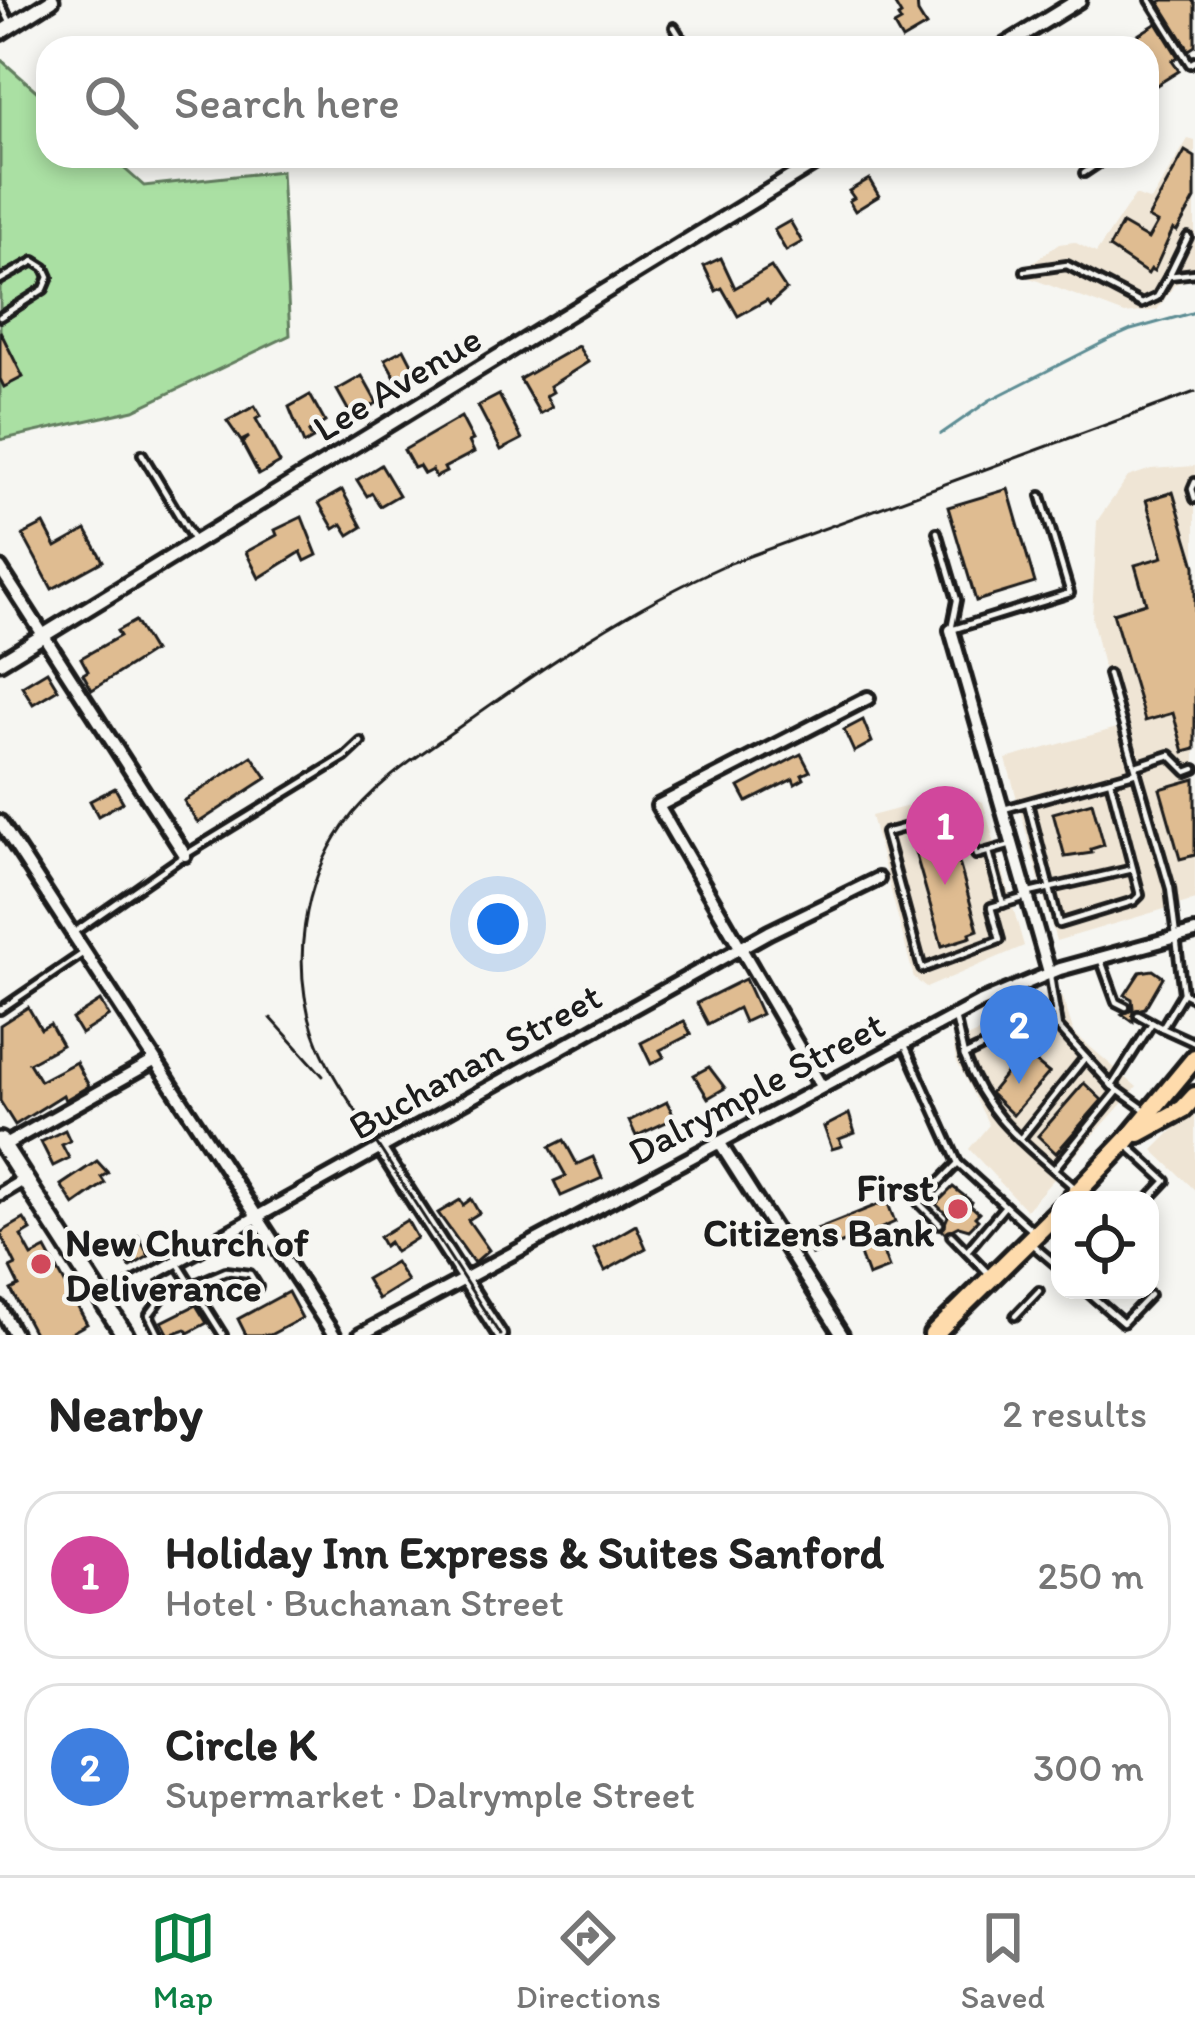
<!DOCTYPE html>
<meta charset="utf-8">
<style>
:root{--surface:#fff;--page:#f6f6f6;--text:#222;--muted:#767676;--line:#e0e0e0;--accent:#0b8043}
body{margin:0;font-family:Itim,sans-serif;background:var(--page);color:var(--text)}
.controls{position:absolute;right:36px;bottom:36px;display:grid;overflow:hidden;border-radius:24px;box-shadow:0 6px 18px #0003}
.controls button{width:108px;height:108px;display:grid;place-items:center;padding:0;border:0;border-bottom:3px solid var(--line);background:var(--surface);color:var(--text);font:60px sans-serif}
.you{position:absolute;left:498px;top:924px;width:42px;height:42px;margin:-30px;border:9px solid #fff;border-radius:50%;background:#1a73e8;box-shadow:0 0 0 18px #1a73e833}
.badge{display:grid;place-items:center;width:78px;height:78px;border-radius:50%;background:var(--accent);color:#fff;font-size:39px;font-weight:700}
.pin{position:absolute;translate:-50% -99px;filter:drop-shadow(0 3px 6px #0008)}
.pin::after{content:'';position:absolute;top:63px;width:42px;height:36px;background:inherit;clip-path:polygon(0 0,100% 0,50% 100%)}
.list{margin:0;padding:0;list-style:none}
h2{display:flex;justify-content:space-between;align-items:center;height:156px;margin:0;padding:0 48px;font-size:51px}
h2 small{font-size:39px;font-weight:400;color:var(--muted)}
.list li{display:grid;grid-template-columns:78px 1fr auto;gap:36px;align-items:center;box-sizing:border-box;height:168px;margin:0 24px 24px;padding:0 24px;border:3px solid var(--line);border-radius:36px}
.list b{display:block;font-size:45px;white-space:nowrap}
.list p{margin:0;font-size:39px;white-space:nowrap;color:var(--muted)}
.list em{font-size:39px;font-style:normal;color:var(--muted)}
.icon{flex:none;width:66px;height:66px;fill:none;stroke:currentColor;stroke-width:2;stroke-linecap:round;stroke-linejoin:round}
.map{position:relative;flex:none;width:1195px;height:1335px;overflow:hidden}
.search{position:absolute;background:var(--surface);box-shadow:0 6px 18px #0003;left:36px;right:36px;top:36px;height:132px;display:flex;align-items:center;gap:30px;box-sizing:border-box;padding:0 42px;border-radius:36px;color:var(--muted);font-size:45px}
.sheet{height:540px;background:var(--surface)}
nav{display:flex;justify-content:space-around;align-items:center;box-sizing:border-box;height:168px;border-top:3px solid var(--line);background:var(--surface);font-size:33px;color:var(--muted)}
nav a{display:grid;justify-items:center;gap:6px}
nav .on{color:var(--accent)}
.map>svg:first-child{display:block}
.built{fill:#efe5d5}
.green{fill:#aae0a3;stroke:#637e60;stroke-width:3}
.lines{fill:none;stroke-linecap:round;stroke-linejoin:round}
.stream{stroke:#5d8d94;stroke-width:3}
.building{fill:#dfbc91;stroke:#1c1c1c;stroke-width:3}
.service-casing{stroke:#1c1c1c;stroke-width:14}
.minor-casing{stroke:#1c1c1c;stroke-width:20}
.tertiary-casing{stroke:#1c1c1c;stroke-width:21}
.secondary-casing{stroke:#1c1c1c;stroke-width:24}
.primary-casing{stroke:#1c1c1c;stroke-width:26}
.service{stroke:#f6f6f2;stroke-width:4.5}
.minor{stroke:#f6f6f2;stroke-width:10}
.tertiary{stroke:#f6f6f2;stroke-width:12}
.secondary{stroke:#f6f6f2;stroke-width:15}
.primary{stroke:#fedbac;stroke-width:16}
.rail{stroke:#1c1c1c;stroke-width:3}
.poi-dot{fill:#d1495b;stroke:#f6f6f2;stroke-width:4.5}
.labels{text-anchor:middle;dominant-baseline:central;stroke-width:9;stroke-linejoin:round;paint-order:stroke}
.street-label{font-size:39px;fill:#1c1c1c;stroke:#f6f6f2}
.poi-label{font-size:39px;font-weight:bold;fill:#1c1c1c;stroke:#f6f6f2;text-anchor:end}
</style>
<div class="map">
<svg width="1195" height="1335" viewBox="0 0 1195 1335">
<rect width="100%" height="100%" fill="#f6f6f2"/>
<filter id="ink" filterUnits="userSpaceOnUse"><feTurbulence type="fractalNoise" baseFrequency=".00833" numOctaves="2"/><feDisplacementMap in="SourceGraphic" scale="24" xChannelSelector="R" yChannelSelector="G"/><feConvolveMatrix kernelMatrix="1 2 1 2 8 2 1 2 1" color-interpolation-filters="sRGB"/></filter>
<g filter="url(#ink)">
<g class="built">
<path d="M 1188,139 L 1195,141 L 1195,278 L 1175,284 L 1157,310 L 1125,314 L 1017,273 L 1059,244 L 1074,242 L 1096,253 L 1135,195 L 1151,201 Z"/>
<path d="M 1195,466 L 1195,900 L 1056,941 L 1006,759 L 1117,728 L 1092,618 L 1097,521 L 1128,477 L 1151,469 Z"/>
<path d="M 962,792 L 983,802 L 1024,946 L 926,988 L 914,978 L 871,816 Z"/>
<path d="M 1062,995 L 1074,1033 L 1137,1087 L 1026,1210 L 969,1149 L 989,1125 L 956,1060 L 953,1044 Z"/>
<path d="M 1195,1108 L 1195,1190 L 1153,1150 Z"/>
</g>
<path class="green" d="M 0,59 L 48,101 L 48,156 L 110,156 L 144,186 L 281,171 L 290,335 L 134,410 L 0,440 Z"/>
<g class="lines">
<path class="stream" d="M 941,434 L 990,400 L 1106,341 L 1131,330 L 1195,312"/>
</g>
<g class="building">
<path d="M 902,0 L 917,0 L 918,13 L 926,26 L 902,40 L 894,26 L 901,22 L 898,17 L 901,15 L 895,5 Z"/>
<path d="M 1163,0 L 1192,0 L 1195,4 L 1195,46 L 1189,50 L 1159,2 Z"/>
<path d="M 1157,23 L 1178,57 L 1172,61 L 1179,71 L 1147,91 L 1147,48 L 1117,48 Z"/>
<path d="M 1185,151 L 1195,157 L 1195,199 L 1177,231 L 1173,229 L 1154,271 L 1151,269 L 1148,274 L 1109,248 L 1122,224 L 1148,239 L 1157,223 L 1148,218 Z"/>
<path d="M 869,179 L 879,196 L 855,211 L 849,201 L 854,198 L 849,191 Z"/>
<path d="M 790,221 L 802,242 L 786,251 L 774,230 Z"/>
<path d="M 721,258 L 735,288 L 771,267 L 786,290 L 770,304 L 767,300 L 738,316 L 722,288 L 716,291 L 704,266 Z"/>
<path d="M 0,331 L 23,377 L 4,387 L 0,379 Z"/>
<path d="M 578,346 L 588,362 L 550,386 L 553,392 L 546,396 L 552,407 L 540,414 L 520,379 Z"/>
<path d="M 404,349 L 417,374 L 399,384 L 385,359 Z"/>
<path d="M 362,376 L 377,403 L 352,417 L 337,390 Z"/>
<path d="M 310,395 L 325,422 L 309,432 L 313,439 L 304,444 L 289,407 Z"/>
<path d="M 499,395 L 522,439 L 501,450 L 478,406 Z"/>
<path d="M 255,406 L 261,416 L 256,419 L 280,463 L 259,475 L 242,443 L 249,437 L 241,441 L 227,421 Z"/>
<path d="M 461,417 L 473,440 L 469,442 L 474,452 L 444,468 L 446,472 L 436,477 L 432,470 L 424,474 L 419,466 L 414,468 L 404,450 Z"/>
<path d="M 381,465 L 399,495 L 380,506 L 372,493 L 367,496 L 357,480 Z"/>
<path d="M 1008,489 L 1035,583 L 976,601 L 948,507 Z"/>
<path d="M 342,490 L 362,527 L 349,535 L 342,524 L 334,529 L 319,503 Z"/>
<path d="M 1173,492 L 1195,566 L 1195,749 L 1184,752 L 1173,713 L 1145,721 L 1113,613 L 1146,603 L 1135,565 L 1163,557 L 1146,500 Z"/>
<path d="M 302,517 L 317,555 L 305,561 L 301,552 L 259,578 L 246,552 L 277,535 L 275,530 Z"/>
<path d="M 44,524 L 56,547 L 86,530 L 103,561 L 52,589 L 23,535 Z"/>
<path d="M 135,621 L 153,651 L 92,690 L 83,674 L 88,671 L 81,658 L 120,636 L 117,631 Z"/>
<path d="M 47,671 L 58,689 L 33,704 L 22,686 Z"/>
<path d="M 863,720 L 872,742 L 854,752 L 844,730 Z"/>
<path d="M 801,754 L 810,771 L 802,775 L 804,779 L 795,784 L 793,779 L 747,802 L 739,787 Z"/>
<path d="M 252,756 L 267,778 L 198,823 L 184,801 Z"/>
<path d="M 1195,779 L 1195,855 L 1180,859 L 1160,789 Z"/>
<path d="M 115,788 L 123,802 L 98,816 L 90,801 Z"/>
<path d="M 1092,802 L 1104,845 L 1091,849 L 1092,853 L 1065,857 L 1053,813 Z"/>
<path d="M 940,829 L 941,834 L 950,831 L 978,930 L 970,933 L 971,937 L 942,946 L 911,838 Z"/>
<path d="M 1153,970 L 1163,977 L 1145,1008 L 1133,1011 L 1133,1022 L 1122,1014 L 1133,1008 L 1132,999 L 1125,995 L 1140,972 Z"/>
<path d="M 745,979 L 761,1014 L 744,1022 L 738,1008 L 708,1024 L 697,1003 Z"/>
<path d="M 100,1001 L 109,1016 L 81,1034 L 72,1019 Z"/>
<path d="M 28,1007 L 41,1029 L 50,1024 L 62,1045 L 29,1063 L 40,1081 L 76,1062 L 89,1086 L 65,1100 L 63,1095 L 15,1125 L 0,1101 L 0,1025 Z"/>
<path d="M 684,1021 L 691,1034 L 660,1050 L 664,1057 L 651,1064 L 641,1043 Z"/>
<path d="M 1023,1052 L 1049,1073 L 1013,1115 L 990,1093 Z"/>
<path d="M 709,1067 L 725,1088 L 708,1098 L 694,1075 Z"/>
<path d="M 1084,1083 L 1102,1100 L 1056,1153 L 1038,1136 Z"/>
<path d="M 667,1102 L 675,1118 L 636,1136 L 629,1121 Z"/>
<path d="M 849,1114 L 855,1133 L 839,1139 L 842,1146 L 832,1149 L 824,1127 Z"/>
<path d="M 65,1130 L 70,1141 L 62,1145 L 69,1158 L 53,1166 L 41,1142 Z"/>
<path d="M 564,1140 L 577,1164 L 593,1157 L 602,1178 L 561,1196 L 554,1181 L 566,1176 L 550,1147 Z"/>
<path d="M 97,1161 L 108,1173 L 101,1177 L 105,1183 L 74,1205 L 61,1185 Z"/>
<path d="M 953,1187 L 972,1202 L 970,1205 L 979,1213 L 975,1217 L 978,1220 L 969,1229 L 959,1226 L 945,1233 L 942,1230 L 948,1216 L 936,1204 Z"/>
<path d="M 471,1199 L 479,1213 L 468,1220 L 489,1250 L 474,1263 L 438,1213 L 460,1200 L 463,1205 Z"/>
<path d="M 887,1201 L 895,1222 L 875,1231 L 889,1268 L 868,1276 L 854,1238 L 812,1255 L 804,1234 Z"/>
<path d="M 24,1219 L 31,1230 L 21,1236 L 32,1256 L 46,1249 L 87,1324 L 67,1335 L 35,1335 L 11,1290 L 19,1286 L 10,1268 L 16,1265 L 0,1233 Z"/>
<path d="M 407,1220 L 417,1238 L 395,1252 L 389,1242 L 384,1246 L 379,1237 Z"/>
<path d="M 636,1225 L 646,1248 L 605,1271 L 594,1249 Z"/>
<path d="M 138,1236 L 149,1256 L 130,1267 L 118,1246 Z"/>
<path d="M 395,1262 L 407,1281 L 378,1299 L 366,1279 Z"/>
<path d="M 288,1292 L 302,1318 L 270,1335 L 246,1335 L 238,1319 Z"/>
<path d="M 196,1305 L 207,1323 L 188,1333 L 186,1329 L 169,1335 L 162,1322 Z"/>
</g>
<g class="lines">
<g class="service-casing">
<g id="service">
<path d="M 1150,0 L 1190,64 L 1195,61"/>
<path d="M 0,2 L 11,24"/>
<path d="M 674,27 L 687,48"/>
<path d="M 789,156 L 799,173"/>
<path d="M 1084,173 L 1105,159"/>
<path d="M 1188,237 L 1169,276 L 1195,273"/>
<path d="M 1025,271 L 1067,265 L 1142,304 L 1157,297 L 1169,276"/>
<path d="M 0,280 L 34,261 L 45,268 L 49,277 L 44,289 L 0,317"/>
<path d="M 142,454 L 195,542"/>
<path d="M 1195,482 L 1192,489 L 1195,499"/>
<path d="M 937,532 L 957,600 L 951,630 L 1070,593 L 1041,496"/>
<path d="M 1108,674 L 1170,888 L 1183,993 L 1162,1028 L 1195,1043"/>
<path d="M 1136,766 L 1170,755 L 1187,772 L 1195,769"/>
<path d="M 1028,803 L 1059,924 L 1134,901 L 1140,895 L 1110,780"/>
<path d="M 1004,809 L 1137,772"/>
<path d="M 1008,846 L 976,855 L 963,812 L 885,833 L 922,969 L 1000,940 L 991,907 L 1023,898"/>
<path d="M 989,852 L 1003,904"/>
<path d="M 1029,893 L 1133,869"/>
<path d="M 76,931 L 185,855 L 345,757 L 361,742"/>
<path d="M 1100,958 L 1116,1002 L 1126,1007"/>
<path d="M 1050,976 L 1058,1027 L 1112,1086"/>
<path d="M 1183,993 L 1195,999"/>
<path d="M 0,1010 L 85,952"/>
<path d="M 1138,1015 L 1162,1028"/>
<path d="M 956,1021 L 964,1056 L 1056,1012"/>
<path d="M 904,1043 L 958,1163 L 919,1203 L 940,1224"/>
<path d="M 964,1056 C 988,1120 1025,1143 1074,1187"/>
<path d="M 1144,1109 L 1112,1086 L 1152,1023"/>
<path d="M 1020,1139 L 1084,1059"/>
<path d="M 1128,1146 L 1166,1181 L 1148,1200"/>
<path d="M 958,1163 L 1034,1232"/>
<path d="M 1054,1169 L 1118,1091"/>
<path d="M 951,1235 L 989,1274"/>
<path d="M 1034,1246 L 1060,1268"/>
<path d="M 967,1251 L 1005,1206"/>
<path d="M 177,1262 L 223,1335"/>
<path d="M 150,1277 L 161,1299 L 149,1315 L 159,1335"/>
<path d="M 193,1285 L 226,1271 L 250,1274 L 258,1287"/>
<path d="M 1085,1290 L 1123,1323 L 1150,1295"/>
<path d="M 1015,1316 L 1039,1291"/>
</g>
</g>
<g class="minor-casing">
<g id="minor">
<path d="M 0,568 L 185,855"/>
<path d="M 951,630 L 1049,972"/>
<path d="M 0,822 L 334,1335"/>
<path d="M 821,1086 L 658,806 L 868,698"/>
<path d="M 719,1142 L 842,1335"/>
<path d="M 3,1146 L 154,1061"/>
<path d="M 380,1148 L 500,1335"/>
<path d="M 0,1194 L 25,1179"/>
<path d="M 104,1302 L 769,932 L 878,879"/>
<path d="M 0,1308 L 15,1335"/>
<path d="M 360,1335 L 979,1003 L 1060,969 L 1195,932"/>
</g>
</g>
<g class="tertiary-casing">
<g id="tertiary">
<path d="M 0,33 L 52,0"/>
<path d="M 1001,48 L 1079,0"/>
<path d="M 0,662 L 826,156"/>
</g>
</g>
<g class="secondary-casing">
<path id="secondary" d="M 0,1141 L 125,1335"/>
</g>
<g class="primary-casing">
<g id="primary">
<path d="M 1139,1133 L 1183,1109 L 1195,1096"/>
<path d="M 1070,1200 L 1127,1140 L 1195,1058"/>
<path d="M 933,1335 L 1060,1210"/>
</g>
</g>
<use href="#service" class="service"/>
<use href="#minor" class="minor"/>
<use href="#tertiary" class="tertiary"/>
<use href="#secondary" class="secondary"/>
<use href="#primary" class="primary"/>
<g class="rail">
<path d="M 271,1018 L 323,1076"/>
<path d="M 500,1335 C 459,1271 418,1208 377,1144 C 355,1108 328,1073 314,1033 C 291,964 302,885 344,825 C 374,783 420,755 462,725 C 546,665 630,608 725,565 L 1195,392"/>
</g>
</g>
</g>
<g class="poi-dot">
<circle cx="958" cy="1209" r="12"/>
<circle cx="41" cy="1264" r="12"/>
</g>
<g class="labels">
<g class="street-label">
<text transform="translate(397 383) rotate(-31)">Lee Avenue</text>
<text transform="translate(475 1061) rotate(-29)">Buchanan Street</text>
<text transform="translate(756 1088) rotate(-28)">Dalrymple Street</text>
</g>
<g class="poi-label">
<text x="934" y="1187">First<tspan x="934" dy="45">Citizens Bank</tspan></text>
<text x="65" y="1242" text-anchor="start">New Church of<tspan x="65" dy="45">Deliverance</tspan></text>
</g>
</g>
</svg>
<div class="controls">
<button><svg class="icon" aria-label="locate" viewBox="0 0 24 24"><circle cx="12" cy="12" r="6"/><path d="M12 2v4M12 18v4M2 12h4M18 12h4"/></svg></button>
</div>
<div class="you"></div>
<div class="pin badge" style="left:945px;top:885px;background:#d1479c">1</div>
<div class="pin badge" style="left:1019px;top:1084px;background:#3f7fe0">2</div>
<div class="search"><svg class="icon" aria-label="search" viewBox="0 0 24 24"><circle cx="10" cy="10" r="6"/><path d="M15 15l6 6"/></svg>Search here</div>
</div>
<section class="sheet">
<h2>Nearby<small>2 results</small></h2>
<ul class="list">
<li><span class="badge" style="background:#d1479c">1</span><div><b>Holiday Inn Express &amp; Suites Sanford</b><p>Hotel · Buchanan Street</p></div><em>250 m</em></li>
<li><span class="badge" style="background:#3f7fe0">2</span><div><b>Circle K</b><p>Supermarket · Dalrymple Street</p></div><em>300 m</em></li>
</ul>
</section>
<nav>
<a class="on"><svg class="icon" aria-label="map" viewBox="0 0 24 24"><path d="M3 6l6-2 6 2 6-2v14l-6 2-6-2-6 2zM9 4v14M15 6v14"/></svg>Map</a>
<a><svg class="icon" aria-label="directions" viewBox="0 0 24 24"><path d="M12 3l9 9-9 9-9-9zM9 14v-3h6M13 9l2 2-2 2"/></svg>Directions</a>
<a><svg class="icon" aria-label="saved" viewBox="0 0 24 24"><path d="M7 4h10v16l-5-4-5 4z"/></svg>Saved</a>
</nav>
